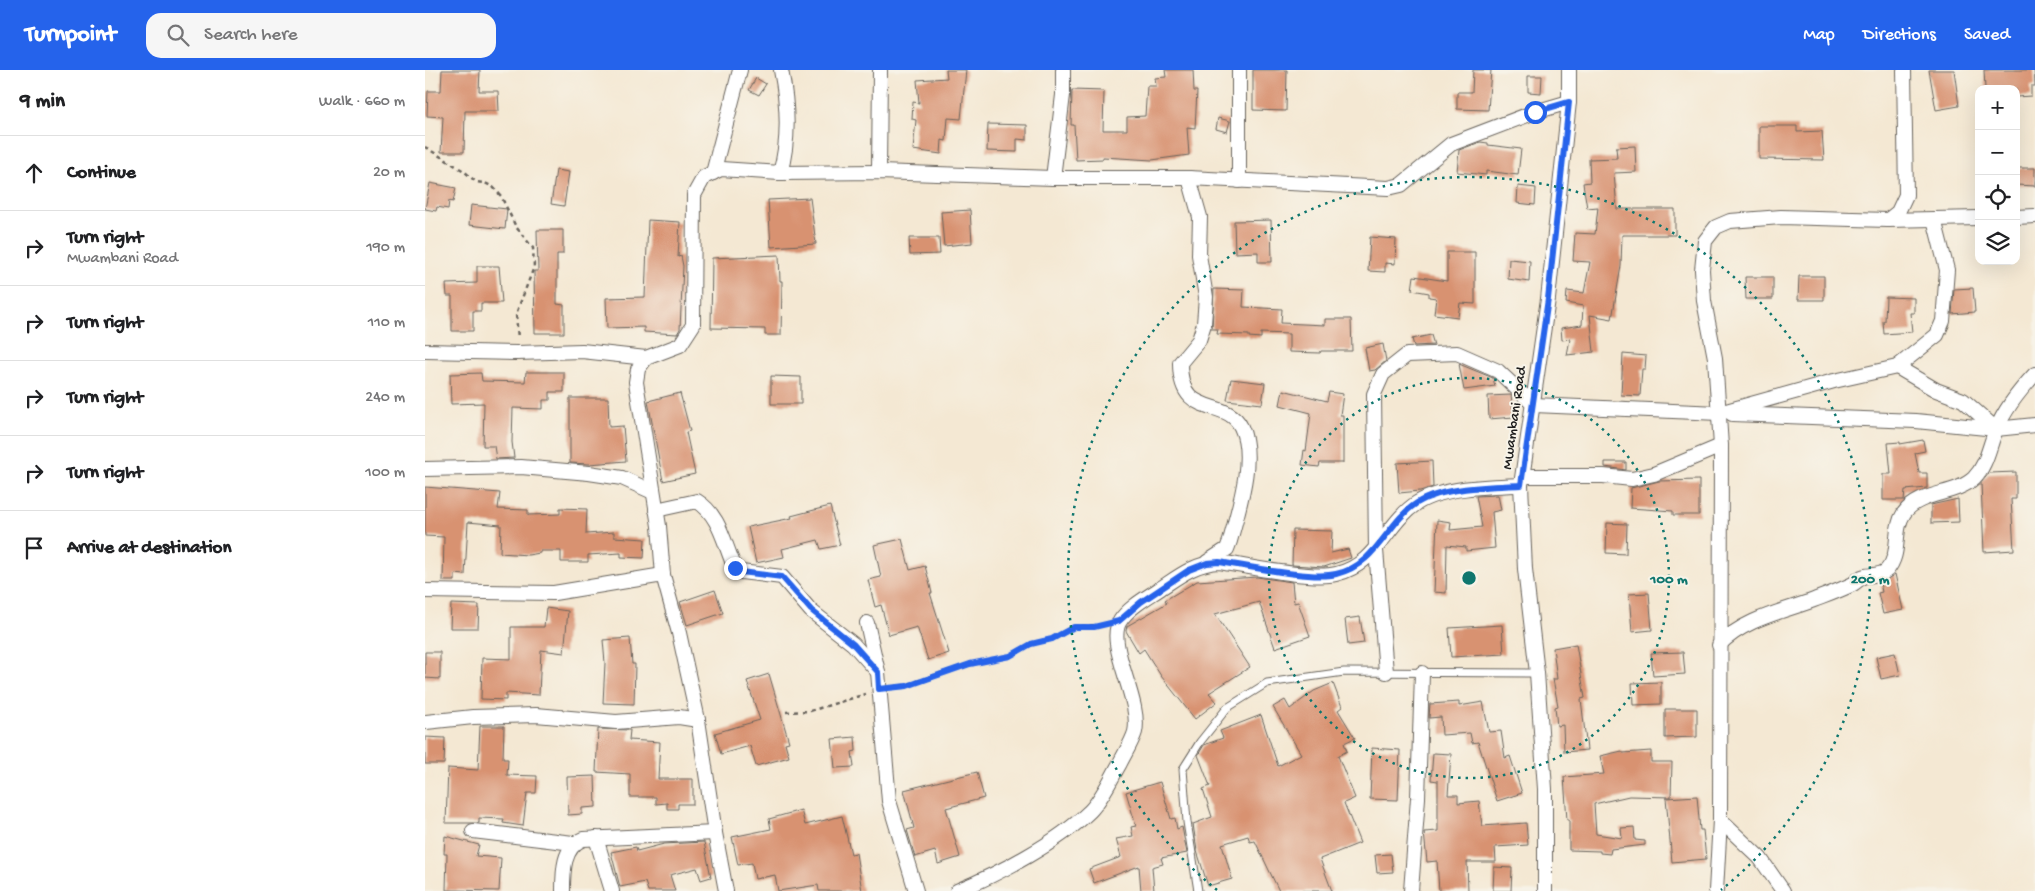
<!DOCTYPE html>
<meta charset="utf-8">
<style>
:root{--surface:#fff;--page:#f6f6f6;--text:#202124;--muted:#757577;--line:#e0e0e0;--accent:#2563eb}
body{margin:0;font-family:"Gochi Hand",sans-serif;background:var(--page);color:var(--text)}
.controls{position:absolute;right:15px;top:15px;display:grid;overflow:hidden;border-radius:10px;box-shadow:0 5px 20px #0002}
.controls button{width:45px;height:45px;display:grid;place-items:center;padding:0;border:0;border-bottom:1px solid var(--line);background:var(--surface);color:var(--text);font:25px sans-serif}
.stop{position:absolute;width:15px;height:15px;margin:-11px;border:4px solid #2563eb;border-radius:50%;background:#fff}
.stop.end{background:#2563eb;border-color:#fff;box-shadow:0 1px 5px #0008}
.list{margin:0;padding:0;list-style:none}
h2{display:flex;justify-content:space-between;align-items:center;height:65px;margin:0;padding:0 20px;font-size:21px}
h2 small{font-size:16px;font-weight:400;color:var(--muted)}
.list li{display:grid;grid-template-columns:32px 1fr auto;gap:15px;align-items:center;box-sizing:border-box;height:75px;padding:0 20px;border-top:1px solid var(--line)}
.list b{display:block;font-size:19px;white-space:nowrap}
.list p{margin:0;font-size:16px;white-space:nowrap;color:var(--muted)}
.list em{font-size:16px;font-style:normal;color:var(--muted)}
.icon{flex:none;width:28px;height:28px;fill:none;stroke:currentColor;stroke-width:2;stroke-linecap:round;stroke-linejoin:round}
.map{position:relative;flex:none;width:1610px;height:821px;overflow:hidden}
header{display:flex;align-items:center;gap:30px;box-sizing:border-box;height:70px;padding:0 25px;background:var(--accent);color:#fff}
header strong{font-size:24px}
nav{display:flex;gap:28px;margin-inline-start:auto;font-size:18px}
.search{width:350px;height:45px;background:var(--page);display:flex;align-items:center;gap:12px;box-sizing:border-box;padding:0 18px;border-radius:15px;color:var(--muted);font-size:19px}
main{display:flex}
aside{flex:1;background:var(--surface)}
.map>svg:first-child{display:block}
.building{fill:#d89271}
.lines{fill:none;stroke-linecap:round;stroke-linejoin:round}
.lane-casing{stroke:#68635c;stroke-width:9}
.street-casing{stroke:#68635c;stroke-width:16}
.path{stroke:#68635c;stroke-width:2.5;stroke-dasharray:4 4;stroke-linecap:butt}
.lane{stroke:#fff;stroke-width:7}
.street{stroke:#fff;stroke-width:14}
.route{stroke:#2563eb;stroke-width:6}
.ring{fill:none;stroke:#0f766e;stroke-width:2.5;stroke-dasharray:2.5 5}
.labels{text-anchor:middle;dominant-baseline:central;stroke-width:4;stroke-linejoin:round;paint-order:stroke}
.street-label{font-size:15px;fill:#1c1c1c;stroke:#f7f3e8}
.centre{fill:#0f766e;stroke:#f7f3e8;stroke-width:2.5}
.ring-label{font-size:15px;text-anchor:middle;font-weight:bold;fill:#0f766e;stroke:#f7f3e8;stroke-width:4;stroke-linejoin:round;paint-order:stroke}
</style>
<header>
<strong>Turnpoint</strong>
<div class="search"><svg class="icon" aria-label="search" viewBox="0 0 24 24"><circle cx="10" cy="10" r="6"/><path d="M15 15l6 6"/></svg>Search here</div>
<nav><a>Map</a><a>Directions</a><a>Saved</a></nav>
</header>
<main>
<aside>
<h2>9 min<small>Walk · 660 m</small></h2>
<ul class="list">
<li><svg class="icon" aria-label="ahead" viewBox="0 0 24 24"><path d="M12 20V5M6 11l6-6 6 6"/></svg><div><b>Continue</b></div><em>20 m</em></li>
<li><svg class="icon" aria-label="right" viewBox="0 0 24 24"><path d="M7 20v-9h11M14 6l5 5-5 5"/></svg><div><b>Turn right</b><p>Mwambani Road</p></div><em>190 m</em></li>
<li><svg class="icon" aria-label="right" viewBox="0 0 24 24"><path d="M7 20v-9h11M14 6l5 5-5 5"/></svg><div><b>Turn right</b></div><em>110 m</em></li>
<li><svg class="icon" aria-label="right" viewBox="0 0 24 24"><path d="M7 20v-9h11M14 6l5 5-5 5"/></svg><div><b>Turn right</b></div><em>240 m</em></li>
<li><svg class="icon" aria-label="right" viewBox="0 0 24 24"><path d="M7 20v-9h11M14 6l5 5-5 5"/></svg><div><b>Turn right</b></div><em>100 m</em></li>
<li><svg class="icon" aria-label="arrive" viewBox="0 0 24 24"><path d="M6 21V4h12l-3 4 3 4H6"/></svg><div><b>Arrive at destination</b></div></li>
</ul>
</aside>
<div class="map">
<svg width="1610" height="821" viewBox="0 0 1610 821">
<rect width="100%" height="100%" fill="#f7f3e8"/>
<filter id="ink" filterUnits="userSpaceOnUse"><feTurbulence type="fractalNoise" baseFrequency=".02" numOctaves="2"/><feDisplacementMap in="SourceGraphic" scale="10" xChannelSelector="R" yChannelSelector="G"/><feConvolveMatrix kernelMatrix="1 2 1 2 8 2 1 2 1" color-interpolation-filters="sRGB"/></filter>
<filter id="wash" filterUnits="userSpaceOnUse"><feTurbulence type="fractalNoise" baseFrequency=".0096" numOctaves="4" result="noise"/><feDisplacementMap in="SourceGraphic" scale="20" xChannelSelector="R" yChannelSelector="G"/><feGaussianBlur stdDeviation="1.12" result="paint"/><feColorMatrix in="noise" values="0 0 0 0 0 0 0 0 0 0 0 0 0 0 0 0 0 1.4 0 .05"/><feComposite in="paint" operator="in"/></filter>
<g filter="url(#wash)">
<rect width="100%" height="100%" fill="#f4e8d3"/>
<g id="blocks">
<g class="building">
<path d="M 17,0 L 55,0 L 54,21 L 73,21 L 74,41 L 40,41 L 39,82 L 16,82 L 18,47 L 2,46 L 3,21 L 16,21 Z"/>
<path d="M 521,0 L 541,0 L 536,49 L 523,48 L 521,71 L 517,70 L 516,84 L 488,80 L 491,50 L 487,49 L 488,32 L 494,33 L 492,10 L 522,8 Z"/>
<path d="M 740,0 L 768,0 L 769,21 L 772,21 L 770,58 L 762,57 L 764,85 L 727,90 L 678,87 L 678,89 L 651,90 L 649,55 L 646,55 L 647,20 L 679,21 L 678,60 L 702,60 L 702,47 L 720,46 L 722,16 L 731,16 L 730,8 L 741,7 Z"/>
<path d="M 828,0 L 862,0 L 861,41 L 828,40 Z"/>
<path d="M 1048,0 L 1066,0 L 1063,40 L 1032,39 L 1032,22 L 1047,22 Z"/>
<path d="M 1504,0 L 1529,0 L 1534,36 L 1511,40 Z"/>
<path d="M 1559,0 L 1609,0 L 1610,16 L 1606,16 L 1606,26 L 1591,27 L 1591,19 L 1560,19 Z"/>
<path d="M 1103,6 L 1117,6 L 1116,23 L 1103,22 Z"/>
<path d="M 331,8 L 341,14 L 334,25 L 324,20 Z"/>
<path d="M 793,48 L 805,51 L 802,62 L 791,59 Z"/>
<path d="M 563,54 L 602,55 L 602,70 L 592,69 L 592,82 L 562,81 Z"/>
<path d="M 1334,56 L 1372,56 L 1372,62 L 1397,61 L 1399,90 L 1334,89 Z"/>
<path d="M 1055,72 L 1063,73 L 1063,75 L 1096,79 L 1093,105 L 1061,101 L 1061,105 L 1032,102 L 1034,80 Z"/>
<path d="M 1210,76 L 1211,102 L 1189,103 L 1192,139 L 1250,139 L 1250,165 L 1197,165 L 1196,196 L 1187,249 L 1165,245 L 1169,282 L 1142,285 L 1145,269 L 1137,270 L 1136,258 L 1157,255 L 1158,236 L 1141,233 L 1142,221 L 1159,223 L 1165,192 L 1148,191 L 1150,163 L 1170,164 L 1173,137 L 1162,138 L 1158,113 L 1165,112 L 1164,89 L 1192,88 L 1191,77 Z"/>
<path d="M 1591,98 L 1610,98 L 1610,116 L 1591,115 Z"/>
<path d="M 131,100 L 144,102 L 139,136 L 126,134 Z"/>
<path d="M 5,113 L 31,118 L 28,132 L 24,131 L 23,139 L 12,137 L 11,141 L 0,139 Z"/>
<path d="M 1093,116 L 1111,118 L 1110,135 L 1092,133 Z"/>
<path d="M 385,128 L 391,174 L 346,177 L 343,130 Z"/>
<path d="M 46,135 L 82,139 L 80,159 L 44,155 Z"/>
<path d="M 545,140 L 547,173 L 519,176 L 516,142 Z"/>
<path d="M 223,150 L 255,152 L 253,187 L 256,186 L 258,196 L 255,259 L 252,264 L 219,262 L 219,257 L 182,258 L 181,228 L 220,227 Z"/>
<path d="M 846,150 L 847,192 L 833,192 L 833,182 L 810,183 L 809,151 Z"/>
<path d="M 112,160 L 138,160 L 138,184 L 132,184 L 132,234 L 139,235 L 139,263 L 110,263 L 109,201 L 113,201 Z"/>
<path d="M 945,167 L 971,169 L 970,194 L 960,193 L 960,202 L 943,201 Z"/>
<path d="M 484,168 L 514,168 L 515,184 L 485,185 Z"/>
<path d="M 1022,182 L 1050,182 L 1050,234 L 1035,233 L 1033,247 L 1009,244 L 1011,228 L 1004,227 L 1004,223 L 987,220 L 989,206 L 1022,211 Z"/>
<path d="M 354,185 L 355,211 L 357,211 L 356,265 L 340,265 L 340,259 L 286,258 L 287,188 Z"/>
<path d="M 1084,189 L 1105,191 L 1104,212 L 1083,209 Z"/>
<path d="M 52,196 L 74,196 L 77,233 L 56,233 L 56,241 L 48,241 L 48,261 L 27,261 L 27,226 L 22,226 L 21,214 L 52,213 Z"/>
<path d="M 1374,206 L 1399,206 L 1399,230 L 1373,230 Z"/>
<path d="M 1320,207 L 1348,207 L 1348,229 L 1321,229 Z"/>
<path d="M 1548,218 L 1550,242 L 1527,244 L 1529,219 Z"/>
<path d="M 789,219 L 819,220 L 818,237 L 857,239 L 856,253 L 900,255 L 900,249 L 926,249 L 927,281 L 896,281 L 895,283 L 864,282 L 864,264 L 836,263 L 836,268 L 824,267 L 824,265 L 792,264 L 793,259 L 787,259 Z"/>
<path d="M 1461,227 L 1489,228 L 1489,243 L 1485,243 L 1487,262 L 1459,264 L 1458,251 L 1460,251 Z"/>
<path d="M 1006,265 L 1009,275 L 989,276 L 987,269 Z"/>
<path d="M 958,274 L 961,291 L 950,300 L 944,301 L 940,278 Z"/>
<path d="M 1198,284 L 1221,286 L 1220,299 L 1217,299 L 1215,326 L 1196,325 Z"/>
<path d="M 1034,294 L 1068,308 L 1070,316 L 1039,320 Z"/>
<path d="M 101,302 L 139,302 L 139,322 L 125,322 L 125,330 L 118,330 L 118,339 L 88,338 L 87,372 L 89,388 L 71,389 L 69,376 L 58,376 L 59,333 L 26,334 L 25,304 L 56,303 L 57,311 L 100,312 Z"/>
<path d="M 346,306 L 376,307 L 376,334 L 346,334 Z"/>
<path d="M 806,309 L 840,313 L 837,334 L 802,330 Z"/>
<path d="M 858,320 L 902,331 L 904,322 L 918,324 L 915,345 L 918,345 L 918,393 L 895,393 L 894,397 L 877,395 L 879,380 L 881,381 L 886,343 L 855,335 Z"/>
<path d="M 255,323 L 265,361 L 261,362 L 270,404 L 238,411 L 223,331 Z"/>
<path d="M 1086,325 L 1089,347 L 1064,349 L 1063,326 Z"/>
<path d="M 145,328 L 183,328 L 184,357 L 198,356 L 201,391 L 164,394 L 145,393 Z"/>
<path d="M 1498,370 L 1500,381 L 1490,383 L 1494,403 L 1502,403 L 1502,418 L 1480,420 L 1479,430 L 1458,430 L 1458,404 L 1466,404 L 1463,373 L 1475,372 L 1475,374 Z"/>
<path d="M 1007,391 L 1008,417 L 995,421 L 974,423 L 972,393 Z"/>
<path d="M 1180,392 L 1201,392 L 1201,400 L 1180,397 Z"/>
<path d="M 1591,402 L 1591,429 L 1586,429 L 1589,480 L 1559,482 L 1556,413 L 1564,403 Z"/>
<path d="M 1274,410 L 1274,445 L 1248,445 L 1248,441 L 1205,438 L 1206,418 L 1234,411 Z"/>
<path d="M 0,417 L 75,423 L 73,439 L 103,440 L 103,445 L 135,444 L 135,438 L 162,439 L 161,464 L 189,462 L 189,467 L 220,469 L 219,488 L 196,487 L 196,483 L 163,485 L 163,492 L 136,492 L 136,481 L 115,481 L 115,483 L 103,485 L 75,483 L 76,455 L 43,452 L 40,505 L 30,504 L 30,511 L 18,511 L 19,467 L 0,466 Z"/>
<path d="M 1073,425 L 1076,440 L 1067,442 L 1070,478 L 1041,481 L 1041,477 L 1022,475 L 1021,523 L 1009,522 L 1012,450 L 1026,452 L 1025,460 L 1057,457 L 1051,426 Z"/>
<path d="M 1533,429 L 1534,452 L 1506,453 L 1506,435 Z"/>
<path d="M 405,436 L 415,475 L 396,479 L 393,470 L 357,479 L 359,487 L 331,493 L 323,457 L 367,448 L 366,446 Z"/>
<path d="M 1182,453 L 1202,454 L 1201,484 L 1181,483 Z"/>
<path d="M 868,460 L 907,461 L 906,483 L 923,479 L 926,488 L 899,497 L 867,495 Z"/>
<path d="M 477,469 L 485,500 L 500,496 L 507,523 L 505,523 L 524,583 L 503,590 L 492,557 L 464,565 L 456,535 L 450,537 L 443,510 L 456,507 L 449,475 Z"/>
<path d="M 1470,504 L 1478,540 L 1458,544 L 1453,523 L 1457,522 L 1455,513 Z"/>
<path d="M 832,507 L 867,512 L 869,533 L 873,532 L 885,566 L 850,578 L 834,532 L 790,544 L 825,597 L 784,623 L 792,632 L 770,649 L 736,606 L 719,579 L 714,583 L 701,561 L 702,556 L 742,533 L 740,530 L 772,511 Z"/>
<path d="M 290,520 L 298,543 L 262,555 L 255,532 Z"/>
<path d="M 1224,523 L 1227,560 L 1207,562 L 1204,524 Z"/>
<path d="M 26,534 L 54,535 L 53,558 L 25,558 Z"/>
<path d="M 121,538 L 143,541 L 139,583 L 116,580 L 114,625 L 81,623 L 81,630 L 56,629 L 57,588 L 86,589 L 86,557 L 119,557 Z"/>
<path d="M 935,547 L 939,573 L 923,575 L 920,549 Z"/>
<path d="M 1077,555 L 1079,584 L 1026,587 L 1024,558 Z"/>
<path d="M 205,568 L 207,594 L 210,594 L 209,634 L 178,633 L 180,593 L 178,570 Z"/>
<path d="M 1151,574 L 1160,628 L 1156,629 L 1162,680 L 1139,682 L 1138,655 L 1132,656 L 1130,637 L 1133,636 L 1128,609 L 1132,609 L 1128,578 Z"/>
<path d="M 0,582 L 15,582 L 15,609 L 0,608 Z"/>
<path d="M 1258,582 L 1260,604 L 1228,606 L 1226,583 Z"/>
<path d="M 1470,583 L 1475,605 L 1456,609 L 1451,587 Z"/>
<path d="M 344,604 L 364,672 L 360,673 L 364,687 L 331,696 L 325,676 L 296,684 L 290,663 L 335,650 L 322,611 Z"/>
<path d="M 1236,612 L 1236,634 L 1208,635 L 1207,613 Z"/>
<path d="M 908,613 L 917,637 L 913,640 L 930,668 L 919,673 L 922,681 L 913,686 L 930,728 L 919,733 L 935,773 L 895,789 L 907,821 L 854,821 L 830,771 L 825,772 L 823,766 L 797,774 L 807,809 L 783,816 L 772,781 L 768,754 L 787,747 L 778,719 L 785,716 L 773,685 L 779,675 L 798,668 L 795,661 L 836,645 L 853,696 L 876,684 L 848,637 L 860,630 L 865,639 L 889,621 Z"/>
<path d="M 1034,632 L 1034,636 L 1058,632 L 1064,662 L 1076,661 L 1080,688 L 1085,686 L 1097,723 L 1072,731 L 1053,672 L 1047,673 L 1045,663 L 1017,665 L 1016,647 L 1004,648 L 1005,634 Z"/>
<path d="M 1240,639 L 1272,639 L 1272,667 L 1240,668 Z"/>
<path d="M 55,656 L 79,656 L 78,689 L 83,689 L 82,705 L 112,706 L 111,723 L 102,723 L 98,756 L 78,753 L 79,749 L 54,748 L 54,753 L 21,753 L 23,698 L 53,700 Z"/>
<path d="M 173,659 L 205,660 L 204,670 L 235,672 L 233,709 L 268,709 L 268,734 L 253,734 L 253,739 L 242,739 L 242,733 L 231,734 L 231,727 L 205,727 L 205,704 L 171,702 Z"/>
<path d="M 0,667 L 20,668 L 19,694 L 0,694 Z"/>
<path d="M 430,667 L 431,681 L 427,682 L 429,697 L 410,698 L 407,669 Z"/>
<path d="M 947,678 L 975,680 L 973,730 L 945,729 Z"/>
<path d="M 1197,681 L 1198,683 L 1226,681 L 1226,692 L 1247,692 L 1246,727 L 1204,726 L 1169,734 L 1171,764 L 1197,768 L 1196,758 L 1209,757 L 1210,770 L 1220,771 L 1220,775 L 1186,779 L 1185,784 L 1175,783 L 1175,781 L 1144,780 L 1144,750 L 1142,750 L 1139,707 L 1179,704 L 1175,686 Z"/>
<path d="M 1008,683 L 1026,684 L 1023,725 L 1033,725 L 1033,733 L 1054,731 L 1057,756 L 1101,753 L 1103,775 L 1070,777 L 1071,792 L 1042,792 L 1043,821 L 1014,821 L 1012,791 L 1002,792 L 999,762 L 1013,761 L 1013,711 L 1006,710 Z"/>
<path d="M 552,702 L 559,728 L 521,738 L 535,787 L 513,794 L 510,781 L 490,787 L 482,760 L 489,758 L 479,720 Z"/>
<path d="M 170,706 L 171,737 L 157,738 L 157,744 L 143,745 L 142,707 Z"/>
<path d="M 735,712 L 746,749 L 750,748 L 752,759 L 757,757 L 762,783 L 736,788 L 738,794 L 727,797 L 729,821 L 716,821 L 714,796 L 669,813 L 664,799 L 696,787 L 691,769 L 708,766 L 706,757 L 711,756 L 701,722 Z"/>
<path d="M 1272,726 L 1275,760 L 1278,760 L 1281,789 L 1247,792 L 1241,728 Z"/>
<path d="M 376,740 L 380,755 L 417,746 L 426,784 L 431,783 L 437,821 L 394,821 L 393,815 L 353,821 L 350,805 L 330,809 L 327,793 L 313,795 L 307,767 L 346,759 L 344,749 Z"/>
<path d="M 20,766 L 54,775 L 51,786 L 76,788 L 74,821 L 21,820 L 22,784 L 19,784 Z"/>
<path d="M 279,772 L 286,807 L 276,810 L 272,798 L 245,805 L 250,821 L 223,821 L 220,812 L 195,817 L 186,782 L 211,777 L 212,781 L 239,774 Z"/>
<path d="M 966,784 L 968,802 L 952,803 L 950,785 Z"/>
<path d="M 1069,797 L 1087,798 L 1086,821 L 1068,821 Z"/>
</g>
</g>
</g>
<g filter="url(#ink)">
<use href="#blocks" fill-opacity="0" stroke="#68635c" stroke-width="1"/>
<g class="lines">
<g class="lane-casing">
<path id="lane" d="M 773,821 L 762,752 L 758,699 L 775,672 L 802,638 L 842,613 L 919,602 L 1112,603"/>
</g>
<g class="street-casing">
<g id="street">
<path d="M 454,102 L 455,0"/>
<path d="M 288,103 L 315,0"/>
<path d="M 355,103 C 365,69 363,35 356,0"/>
<path d="M 628,108 L 638,25 L 638,0"/>
<path d="M 764,108 L 775,147 L 774,185 L 781,227 L 779,254 L 774,270 L 755,293 C 755,351 801,326 816,357 C 831,388 813,440 805,471 L 802,479 L 782,492"/>
<path d="M 814,111 L 814,0"/>
<path d="M 1591,147 L 1610,146"/>
<path d="M 1463,150 L 1473,142 L 1481,125 L 1479,0"/>
<path d="M 0,281 L 92,283 L 157,281 L 221,288"/>
<path d="M 1472,297 L 1511,320 L 1538,330 L 1571,359"/>
<path d="M 1307,344 L 1491,351 L 1571,359 L 1610,355"/>
<path d="M 0,399 L 96,397 L 164,403 L 197,408 L 228,422"/>
<path d="M 1098,406 L 1178,406 L 1207,409 L 1229,404 L 1296,376"/>
<path d="M 231,440 L 272,431 C 295,445 299,474 310,498 L 316,502 L 357,507 L 386,541 L 428,574 L 453,602"/>
<path d="M 0,521 L 129,523 L 238,505"/>
<path d="M 442,553 L 453,602 L 464,731 L 491,821"/>
<path d="M 1294,575 C 1319,549 1356,542 1389,530 C 1402,525 1416,520 1428,514 C 1431,512 1434,509 1437,507 C 1445,504 1455,507 1462,500 C 1477,483 1467,461 1479,443 C 1495,421 1530,426 1549,408 C 1562,395 1564,376 1571,360 C 1580,339 1595,320 1610,304"/>
<path d="M 961,602 L 951,480 L 949,324 L 958,304 L 982,285 L 1032,283 L 1073,301 L 1109,335 L 1294,343 L 1409,311 L 1472,297 L 1512,265 L 1518,251 L 1522,200 L 1509,149"/>
<path d="M 1,652 L 48,647 L 111,645 L 191,652 L 254,647 L 273,650"/>
<path d="M 1295,750 L 1335,788 L 1358,821"/>
<path d="M 48,761 L 148,773"/>
<path d="M 171,768 L 187,821"/>
<path d="M 138,821 C 138,801 138,777 158,769 L 290,763"/>
<path d="M 301,821 L 290,763 L 273,650 L 254,563 L 238,505 L 234,456 L 211,312 L 213,299 L 221,288 L 255,275 L 268,255 L 269,125 L 279,107 L 296,99 L 355,103 L 454,102 L 628,108 L 764,108 L 963,118 L 976,115 L 1026,74 L 1110,42 L 1144,32"/>
<path d="M 532,821 C 575,803 632,773 665,741 C 677,729 687,707 695,693 C 700,683 707,672 710,662 C 717,631 680,574 695,551 C 703,538 721,528 733,520 C 753,507 770,493 794,492 C 822,496 886,510 911,504 C 952,495 961,453 992,433 C 1017,417 1067,416 1096,415"/>
<path d="M 986,821 L 993,728 L 997,603"/>
<path d="M 1120,821 L 1120,719 L 1112,603 L 1100,499 L 1096,415 L 1123,229 L 1144,32 L 1144,0"/>
<path d="M 1291,821 L 1295,750 L 1296,376 L 1290,288 L 1279,231 L 1277,200 L 1280,171 L 1291,157 L 1305,151 L 1356,147 L 1463,150 L 1554,148"/>
</g>
</g>
<g class="path">
<path d="M 0,77 L 39,101 L 51,112 L 60,113 L 68,117 L 76,126 L 91,157 L 108,178 L 109,197 L 91,244 L 93,269"/>
<path d="M 468,617 L 482,615 L 545,594 L 585,586 L 606,574 L 627,569 L 649,557 L 681,555"/>
<path d="M 361,642 L 385,641 L 441,624"/>
</g>
<use href="#lane" class="lane"/>
<use href="#street" class="street"/>
</g>
</g>
<g class="lines" filter="url(#ink)">
<path class="route" d="M 310,498 L 316,502 L 357,507 L 386,540 L 428,574 L 453,602 L 454,619 L 482,616 L 545,594 L 585,586 L 606,574 L 627,569 L 649,557 L 669,557 L 694,551 L 716,532 L 764,500 L 782,493 L 794,492 C 822,496 886,510 911,504 C 952,495 961,453 992,433 C 1017,417 1067,416 1096,415 L 1123,229 L 1144,32 L 1110,42"/>
</g>
<g class="ring">
<circle cx="1044" cy="508" r="200"/>
<path d="M792 820A401 401 0 1 1 1296 820"/>
</g>
<g class="labels">
<g class="street-label">
<text transform="translate(1090 348) rotate(-82)">Mwambani Road</text>
</g>
</g>
<circle cx="1044" cy="508" r="8" class="centre"/>
<g class="ring-label">
<text x="1244" y="513">100 m</text>
<text x="1445" y="513">200 m</text>
</g>
</svg>
<div class="controls">
<button>+</button>
<button>−</button>
<button><svg class="icon" aria-label="locate" viewBox="0 0 24 24"><circle cx="12" cy="12" r="6"/><path d="M12 2v4M12 18v4M2 12h4M18 12h4"/></svg></button>
<button><svg class="icon" aria-label="layers" viewBox="0 0 24 24"><path d="M12 4l9 5-9 5-9-5zM3 14l9 5 9-5"/></svg></button>
</div>
<div class="stop" style="left:1110px;top:42px"></div>
<div class="stop end" style="left:310px;top:498px"></div>
</div>
</main>
